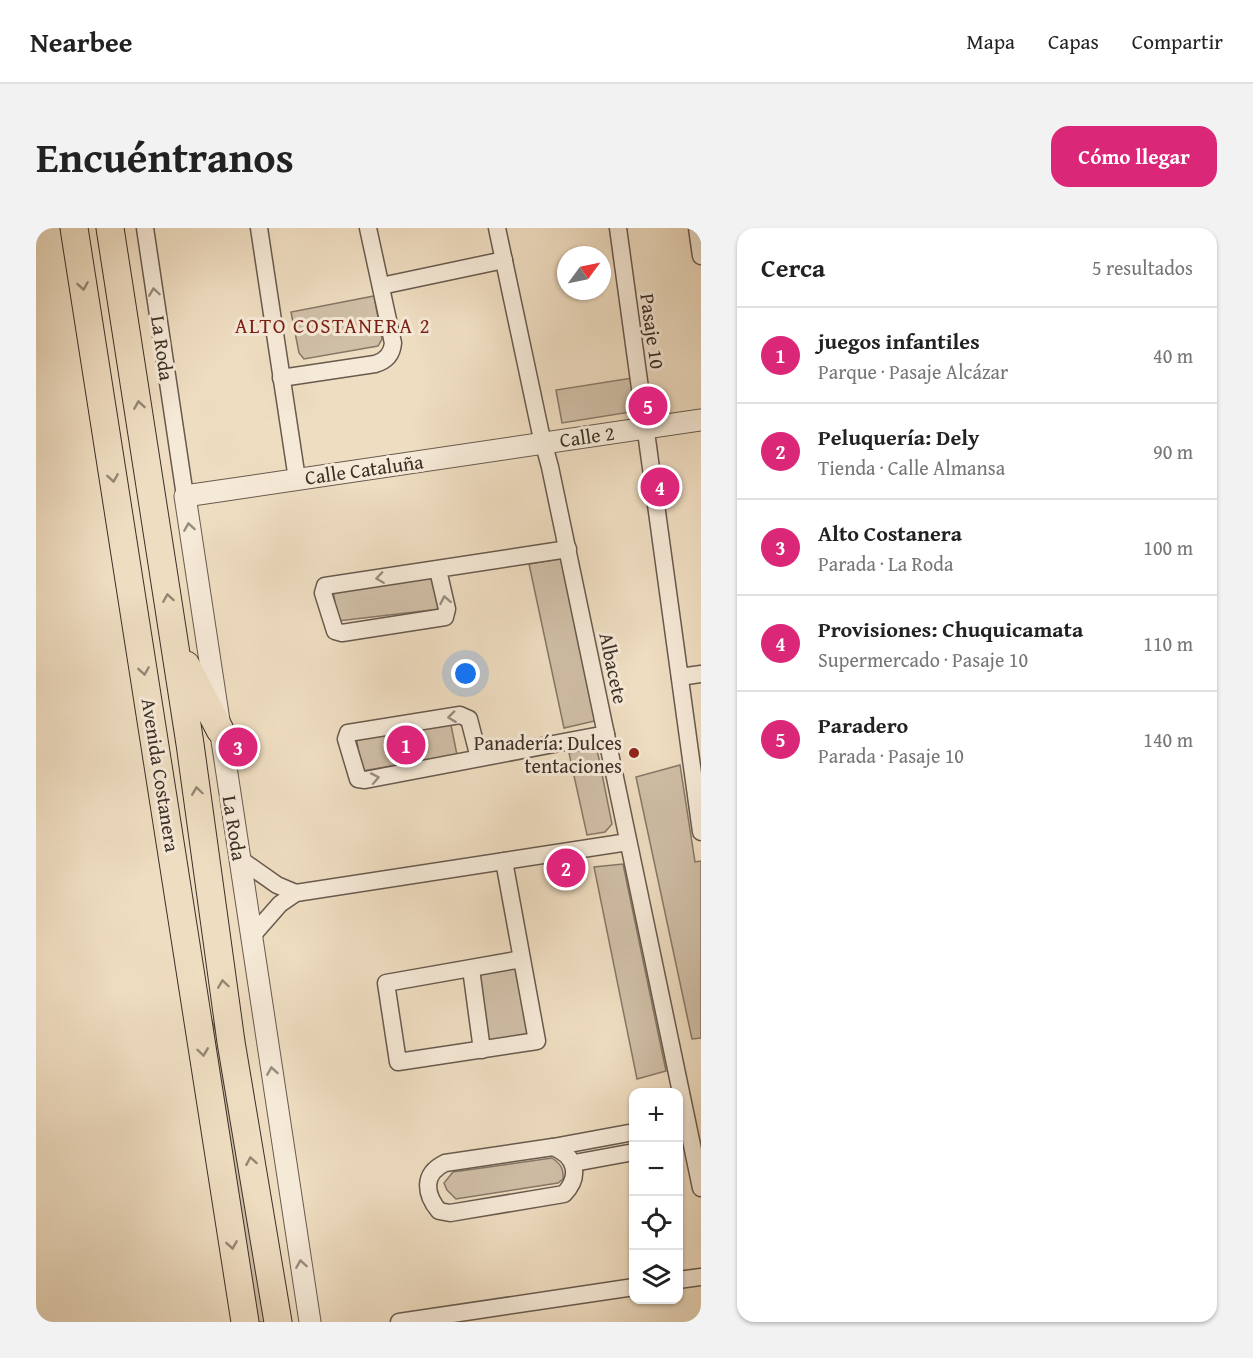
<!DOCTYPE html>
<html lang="es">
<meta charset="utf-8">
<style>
:root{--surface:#fff;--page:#f2f2f2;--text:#222;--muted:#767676;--line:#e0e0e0;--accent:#db2777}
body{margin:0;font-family:"Gentium Book Plus",serif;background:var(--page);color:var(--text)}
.controls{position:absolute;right:18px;bottom:18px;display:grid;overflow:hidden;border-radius:12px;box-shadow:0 2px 4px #0004}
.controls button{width:54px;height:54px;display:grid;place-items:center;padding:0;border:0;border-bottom:2px solid var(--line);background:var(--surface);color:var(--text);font:30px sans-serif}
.compass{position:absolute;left:521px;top:18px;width:54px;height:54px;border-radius:50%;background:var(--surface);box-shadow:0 2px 4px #0004;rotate:57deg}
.you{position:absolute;left:430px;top:446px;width:21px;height:21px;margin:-15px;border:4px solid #fff;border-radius:50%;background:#1a73e8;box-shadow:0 0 0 9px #1a73e833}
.badge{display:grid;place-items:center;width:39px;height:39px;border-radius:50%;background:var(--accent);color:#fff;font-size:20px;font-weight:700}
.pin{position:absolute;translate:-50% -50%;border:3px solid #fff;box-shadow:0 2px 6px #0006}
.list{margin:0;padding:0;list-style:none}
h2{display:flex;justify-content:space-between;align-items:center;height:78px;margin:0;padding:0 24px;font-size:26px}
h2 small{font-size:20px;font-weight:400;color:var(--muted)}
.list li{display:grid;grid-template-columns:39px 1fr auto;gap:18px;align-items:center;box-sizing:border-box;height:96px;padding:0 24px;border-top:2px solid var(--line)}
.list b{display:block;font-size:22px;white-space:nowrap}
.list p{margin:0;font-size:20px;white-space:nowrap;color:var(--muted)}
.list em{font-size:20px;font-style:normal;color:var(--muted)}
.icon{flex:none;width:33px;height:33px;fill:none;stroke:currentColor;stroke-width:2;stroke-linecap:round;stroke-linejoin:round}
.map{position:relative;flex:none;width:665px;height:1094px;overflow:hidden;border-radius:18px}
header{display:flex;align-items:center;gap:36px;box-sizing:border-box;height:84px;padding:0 30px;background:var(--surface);border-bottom:2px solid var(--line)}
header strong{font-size:28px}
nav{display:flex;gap:33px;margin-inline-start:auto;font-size:21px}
.intro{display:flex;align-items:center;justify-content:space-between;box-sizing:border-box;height:144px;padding:0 36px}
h1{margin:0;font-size:42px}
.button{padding:15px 27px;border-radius:18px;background:var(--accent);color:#fff;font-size:21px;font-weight:700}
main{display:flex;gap:36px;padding:0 36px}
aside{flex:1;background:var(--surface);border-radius:18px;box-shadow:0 2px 4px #0004}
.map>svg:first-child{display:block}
.green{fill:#d0bfa7;stroke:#867767;stroke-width:1.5}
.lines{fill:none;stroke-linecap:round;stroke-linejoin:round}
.minor-casing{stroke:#685a4e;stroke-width:19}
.tertiary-casing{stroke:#685a4e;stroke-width:23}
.primary-casing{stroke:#3b2f27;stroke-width:29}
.minor{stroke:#f5e9d7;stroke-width:16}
.tertiary{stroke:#f5e9d7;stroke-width:21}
.primary{stroke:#efddc1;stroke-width:27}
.oneway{stroke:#958674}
.oneway2{stroke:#988c7f}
.poi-dot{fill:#8f2418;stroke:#f5e9d7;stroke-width:2}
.labels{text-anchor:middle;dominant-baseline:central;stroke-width:6;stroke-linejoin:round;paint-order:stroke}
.street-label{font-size:20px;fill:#3b2f27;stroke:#f5e9d7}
.poi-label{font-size:20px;fill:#3b2f27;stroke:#f5e9d7;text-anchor:end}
.neighbourhood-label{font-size:21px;letter-spacing:1.5px;fill:#7a1f14;stroke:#f5e9d7}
</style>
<header>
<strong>Nearbee</strong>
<nav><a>Mapa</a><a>Capas</a><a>Compartir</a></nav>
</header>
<div class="intro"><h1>Encuéntranos</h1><a class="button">Cómo llegar</a></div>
<main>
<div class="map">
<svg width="665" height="1094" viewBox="0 0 665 1094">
<rect width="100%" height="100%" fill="#efddc1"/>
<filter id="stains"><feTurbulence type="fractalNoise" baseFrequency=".00333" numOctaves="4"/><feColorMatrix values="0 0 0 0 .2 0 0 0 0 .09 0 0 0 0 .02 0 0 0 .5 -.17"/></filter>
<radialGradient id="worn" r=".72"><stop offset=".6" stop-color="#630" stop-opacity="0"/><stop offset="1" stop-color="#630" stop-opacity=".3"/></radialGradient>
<g class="green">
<path d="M 338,68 L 346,111 L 342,118 L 268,131 L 263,125 L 255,84 Z"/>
<path d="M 596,150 L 601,183 L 526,195 L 520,162 Z"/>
<path d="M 529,330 L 563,492 L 528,500 L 493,336 Z"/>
<path d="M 399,348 L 404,381 L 302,393 L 297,362 Z"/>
<path d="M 414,492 L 421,527 L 326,543 L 320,508 Z"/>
<path d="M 557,520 L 562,526 L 576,596 L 569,604 L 551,607 L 533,525 Z"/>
<path d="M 644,537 L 659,634 L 665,633 L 665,810 L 656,811 L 600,549 Z"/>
<path d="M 587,636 L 630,843 L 601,851 L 558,639 Z"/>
<path d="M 483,740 L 495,808 L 445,816 L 437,745 Z"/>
<path d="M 168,770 L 190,832 L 231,1094 L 219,1094 Z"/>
<path d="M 516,930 C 525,936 528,941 527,951 L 522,955 L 420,971 L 411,962 L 408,955 L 417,944 Z"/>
</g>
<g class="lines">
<g class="minor-casing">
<g id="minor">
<path d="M 109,0 L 149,268"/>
<path d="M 223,0 L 261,251"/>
<path d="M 461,0 L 504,202 L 514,239 L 665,960"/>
<path d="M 582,0 L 665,604"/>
<path d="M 661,0 L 665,28"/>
<path d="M 345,58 L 468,32"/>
<path d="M 245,150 L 339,136 C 350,133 356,126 357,115 L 332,0"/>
<path d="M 402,342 L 411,381 L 409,389 L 306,405 L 299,403 L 287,365 L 289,358 L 532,321"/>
<path d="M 644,449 L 665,446"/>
<path d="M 443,530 L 433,491 L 424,487 L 312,505 L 310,511 L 322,551 L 329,552 L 570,506"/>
<path d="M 204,631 L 241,657 L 260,665"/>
<path d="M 468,633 L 501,813 L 362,834 L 350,755 L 486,731"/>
<path d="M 215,709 L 244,676 L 260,665 L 592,614"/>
<path d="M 435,741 L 446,822"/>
<path d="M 517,919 C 540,928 545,948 528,966 L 414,985 L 403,983 C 389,966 386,946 409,935 Z"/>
<path d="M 517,919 L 598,904"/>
<path d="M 538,935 L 598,924"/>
<path d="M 642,1052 L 665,1049"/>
<path d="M 363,1094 L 598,1059"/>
</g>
</g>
<g class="tertiary-casing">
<path id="tertiary" d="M 274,1094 L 149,268 L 665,192"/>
</g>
<g class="primary-casing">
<g id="primary">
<path d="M 38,0 L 209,1094"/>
<path d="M 74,0 L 154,516 L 195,814 L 242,1094"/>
<path d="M 150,437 L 184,502"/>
</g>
</g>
<use href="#minor" class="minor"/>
<use href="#tertiary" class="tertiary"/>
<use href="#primary" class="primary"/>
</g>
<defs><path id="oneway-chevron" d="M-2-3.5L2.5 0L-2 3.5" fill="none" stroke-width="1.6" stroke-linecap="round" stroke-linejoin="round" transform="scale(1.5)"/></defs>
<g class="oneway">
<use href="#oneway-chevron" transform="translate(47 58) rotate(81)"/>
<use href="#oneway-chevron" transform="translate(103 177) rotate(-99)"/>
<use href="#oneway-chevron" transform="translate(77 250) rotate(81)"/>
<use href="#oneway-chevron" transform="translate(132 370) rotate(-99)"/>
<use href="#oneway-chevron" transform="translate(108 443) rotate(81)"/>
<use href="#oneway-chevron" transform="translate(161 563) rotate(-98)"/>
<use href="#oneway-chevron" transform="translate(187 756) rotate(-98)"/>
<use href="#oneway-chevron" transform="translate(167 824) rotate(82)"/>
<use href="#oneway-chevron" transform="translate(215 933) rotate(-100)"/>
<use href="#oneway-chevron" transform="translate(196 1017) rotate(81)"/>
</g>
<g class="oneway2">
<use href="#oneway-chevron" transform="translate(118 64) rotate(-98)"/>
<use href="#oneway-chevron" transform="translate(153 299) rotate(-99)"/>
<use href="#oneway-chevron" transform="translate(344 350) rotate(172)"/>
<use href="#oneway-chevron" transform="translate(409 372) rotate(-101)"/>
<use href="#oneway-chevron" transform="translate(416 489) rotate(173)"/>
<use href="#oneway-chevron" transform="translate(339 550) rotate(-11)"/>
<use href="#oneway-chevron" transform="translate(236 843) rotate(-99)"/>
<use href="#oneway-chevron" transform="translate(265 1036) rotate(-99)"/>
</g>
<circle class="poi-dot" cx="598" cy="525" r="6"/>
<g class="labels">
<g class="street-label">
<text transform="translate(617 103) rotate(82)">Pasaje 10</text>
<text transform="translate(127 120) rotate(82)">La Roda</text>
<text transform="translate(551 208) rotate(-8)">Calle 2</text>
<text transform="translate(328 241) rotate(-8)">Calle Cataluña</text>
<text transform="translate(578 440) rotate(78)">Albacete</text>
<text transform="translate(125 547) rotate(81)">Avenida Costanera</text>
<text transform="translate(199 600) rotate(81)">La Roda</text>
</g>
<g class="poi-label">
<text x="586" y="514">Panadería: Dulces<tspan x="586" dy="23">tentaciones</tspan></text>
</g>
<g class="neighbourhood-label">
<text x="297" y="97">ALTO COSTANERA 2</text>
</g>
</g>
<rect width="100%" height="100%" filter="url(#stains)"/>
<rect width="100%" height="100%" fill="url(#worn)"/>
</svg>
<div class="controls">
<button>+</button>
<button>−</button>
<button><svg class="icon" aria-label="locate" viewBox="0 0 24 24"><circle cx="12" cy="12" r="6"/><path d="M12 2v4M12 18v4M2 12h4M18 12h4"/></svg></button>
<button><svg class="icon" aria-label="layers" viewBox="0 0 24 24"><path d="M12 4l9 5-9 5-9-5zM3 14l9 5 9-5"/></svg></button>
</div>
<svg class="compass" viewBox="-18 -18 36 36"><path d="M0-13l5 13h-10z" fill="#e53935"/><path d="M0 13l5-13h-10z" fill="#767676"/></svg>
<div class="you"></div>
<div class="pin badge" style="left:370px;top:517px">1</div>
<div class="pin badge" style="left:530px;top:640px">2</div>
<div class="pin badge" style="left:202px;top:519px">3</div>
<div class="pin badge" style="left:624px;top:259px">4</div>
<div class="pin badge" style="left:612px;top:178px">5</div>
</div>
<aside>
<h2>Cerca<small>5 resultados</small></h2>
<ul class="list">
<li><span class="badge">1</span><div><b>juegos infantiles</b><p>Parque · Pasaje Alcázar</p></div><em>40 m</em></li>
<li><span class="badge">2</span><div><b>Peluquería: Dely</b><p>Tienda · Calle Almansa</p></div><em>90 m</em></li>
<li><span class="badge">3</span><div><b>Alto Costanera</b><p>Parada · La Roda</p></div><em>100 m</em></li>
<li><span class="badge">4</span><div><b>Provisiones: Chuquicamata</b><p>Supermercado · Pasaje 10</p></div><em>110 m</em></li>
<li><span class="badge">5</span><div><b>Paradero</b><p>Parada · Pasaje 10</p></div><em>140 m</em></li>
</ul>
</aside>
</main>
